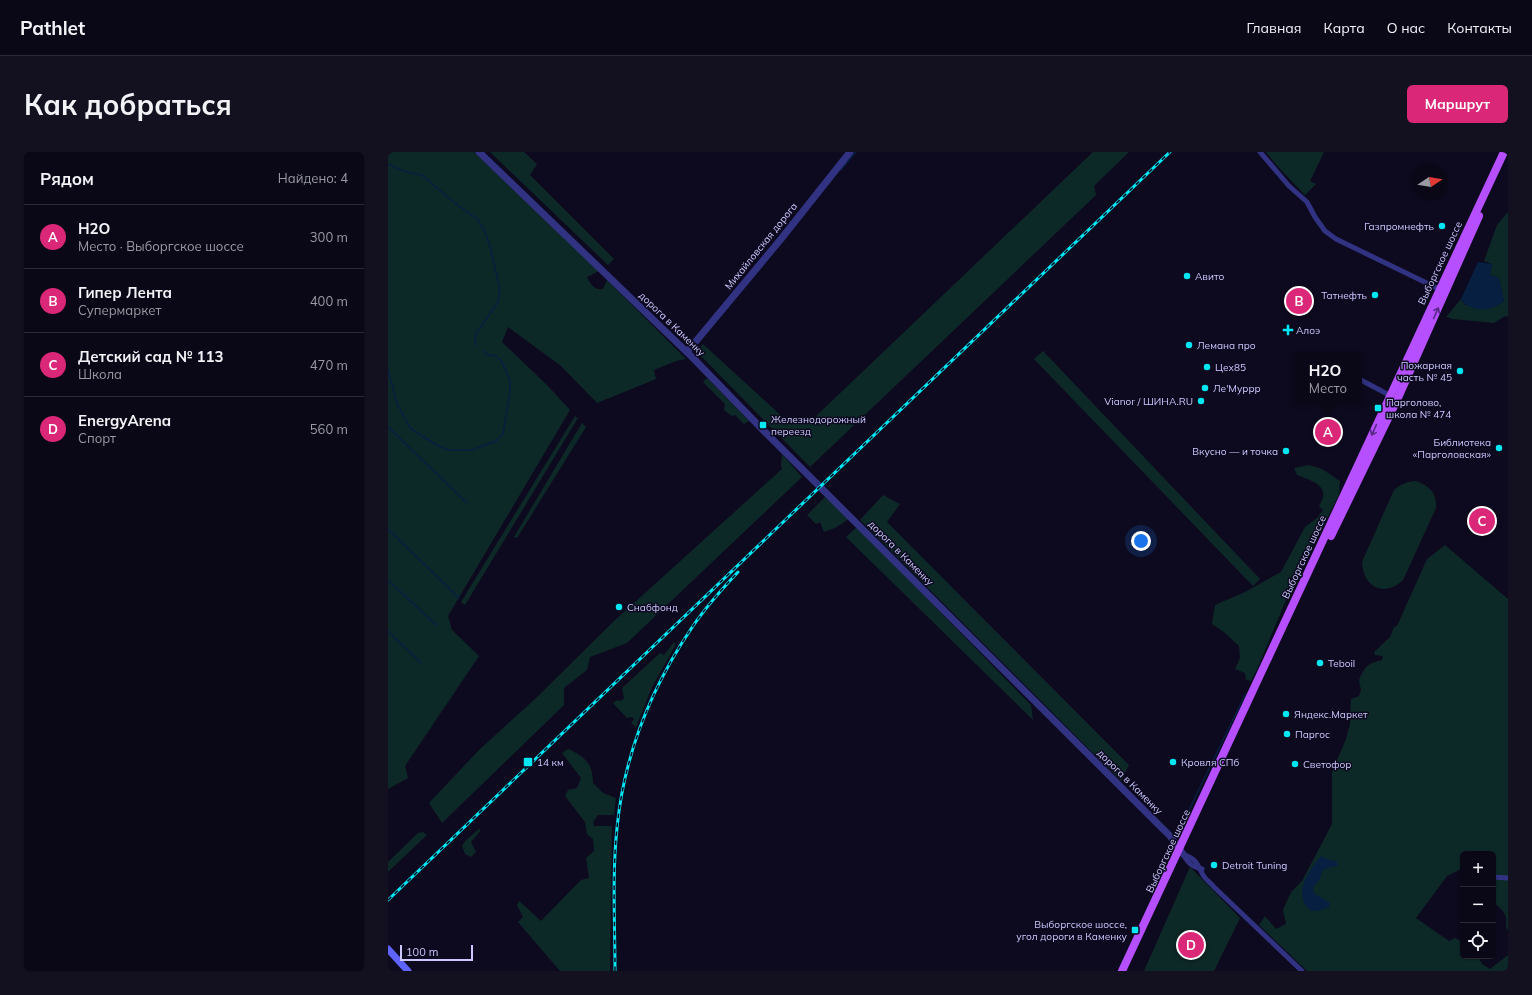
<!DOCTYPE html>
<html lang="ru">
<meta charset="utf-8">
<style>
:root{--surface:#0a0817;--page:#131120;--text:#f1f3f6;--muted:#999aa1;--line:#2a2936;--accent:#db2777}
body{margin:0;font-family:Mulish,sans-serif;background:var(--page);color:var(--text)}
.controls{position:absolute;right:12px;bottom:12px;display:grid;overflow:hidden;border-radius:6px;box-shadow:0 1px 3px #0004}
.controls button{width:36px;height:36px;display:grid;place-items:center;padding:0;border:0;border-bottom:1px solid var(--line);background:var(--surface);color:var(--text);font:20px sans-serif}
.compass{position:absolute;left:1024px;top:12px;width:36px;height:36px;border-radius:50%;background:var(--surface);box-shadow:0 1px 3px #0004;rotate:78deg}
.scale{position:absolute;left:12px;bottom:10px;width:73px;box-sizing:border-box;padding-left:4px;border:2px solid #ccc8ff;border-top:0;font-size:11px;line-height:14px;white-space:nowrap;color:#ccc8ff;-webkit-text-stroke:3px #0d0a1f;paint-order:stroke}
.you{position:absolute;left:753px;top:389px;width:14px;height:14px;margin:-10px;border:3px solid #fff;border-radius:50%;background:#1a73e8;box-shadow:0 0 0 6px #1a73e833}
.badge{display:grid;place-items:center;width:26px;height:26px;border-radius:50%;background:var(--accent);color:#fff;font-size:13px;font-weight:700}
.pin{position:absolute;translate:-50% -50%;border:2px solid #fff;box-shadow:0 1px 4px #0006}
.popup{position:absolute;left:906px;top:200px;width:68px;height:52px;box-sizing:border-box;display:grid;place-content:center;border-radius:6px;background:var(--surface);filter:drop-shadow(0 1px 3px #0005);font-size:13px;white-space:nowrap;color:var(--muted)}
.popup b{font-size:15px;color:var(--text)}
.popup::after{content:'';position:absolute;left:50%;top:100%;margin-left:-8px;border:8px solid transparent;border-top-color:var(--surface)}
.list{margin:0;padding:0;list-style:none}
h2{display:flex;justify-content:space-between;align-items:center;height:52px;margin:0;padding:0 16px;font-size:17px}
h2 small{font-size:13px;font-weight:400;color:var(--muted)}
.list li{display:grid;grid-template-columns:26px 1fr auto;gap:12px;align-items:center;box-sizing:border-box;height:64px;padding:0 16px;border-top:1px solid var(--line)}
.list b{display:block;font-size:15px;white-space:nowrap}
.list p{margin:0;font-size:13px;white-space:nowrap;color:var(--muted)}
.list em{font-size:13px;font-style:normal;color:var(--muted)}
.icon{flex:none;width:22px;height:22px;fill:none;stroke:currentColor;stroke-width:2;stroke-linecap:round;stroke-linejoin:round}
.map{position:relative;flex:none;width:1120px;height:819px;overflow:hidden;border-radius:6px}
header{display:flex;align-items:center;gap:24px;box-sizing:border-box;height:56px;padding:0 20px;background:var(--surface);border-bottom:1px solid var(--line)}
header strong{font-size:19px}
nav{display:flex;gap:22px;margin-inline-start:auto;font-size:14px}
.intro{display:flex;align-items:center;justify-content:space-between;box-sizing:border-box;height:96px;padding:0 24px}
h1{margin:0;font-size:28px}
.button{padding:10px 18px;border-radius:6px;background:var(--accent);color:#fff;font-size:14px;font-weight:700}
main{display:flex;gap:24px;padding:0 24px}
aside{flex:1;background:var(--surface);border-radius:6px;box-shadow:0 1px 3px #0004}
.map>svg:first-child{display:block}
.green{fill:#0d2927}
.water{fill:#071f41}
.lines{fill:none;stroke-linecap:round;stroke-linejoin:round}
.stream{stroke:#071f41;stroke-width:1.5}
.minor{stroke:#313282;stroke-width:5}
.tertiary{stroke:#313282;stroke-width:7}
.secondary{stroke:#5f63ff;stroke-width:7}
.primary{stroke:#b54fff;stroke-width:8}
.rail-casing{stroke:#00e6f3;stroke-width:3}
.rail{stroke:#0d0a1f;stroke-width:1.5;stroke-dasharray:4.5;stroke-linecap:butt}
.oneway{stroke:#592984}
.poi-dot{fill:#00e6f3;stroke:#0d0a1f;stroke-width:1.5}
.labels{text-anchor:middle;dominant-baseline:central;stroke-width:3;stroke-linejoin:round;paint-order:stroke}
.poi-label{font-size:10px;fill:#ccc8ff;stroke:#0d0a1f;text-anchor:start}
.street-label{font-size:10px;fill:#ccc8ff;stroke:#0d0a1f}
</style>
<header>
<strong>Pathlet</strong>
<nav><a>Главная</a><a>Карта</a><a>О нас</a><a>Контакты</a></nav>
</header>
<div class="intro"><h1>Как добраться</h1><a class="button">Маршрут</a></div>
<main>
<aside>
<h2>Рядом<small>Найдено: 4</small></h2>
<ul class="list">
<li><span class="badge">A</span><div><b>H2O</b><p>Место · Выборгское шоссе</p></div><em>300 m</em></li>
<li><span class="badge">B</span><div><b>Гипер Лента</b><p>Супермаркет</p></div><em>400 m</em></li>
<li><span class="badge">C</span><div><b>Детский сад № 113</b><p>Школа</p></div><em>470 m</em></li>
<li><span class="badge">D</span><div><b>EnergyArena</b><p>Спорт</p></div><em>560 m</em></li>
</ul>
</aside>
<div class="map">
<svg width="1120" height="819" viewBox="0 0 1120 819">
<rect width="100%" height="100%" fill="#0d0a1f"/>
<g class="green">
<path d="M 0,0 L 86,0 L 211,119 L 199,125 C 203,133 206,138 215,137 L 219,128 L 298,207 L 288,209 L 266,218 L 268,227 L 209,251 L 173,214 L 120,175 L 114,190 L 159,233 L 182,258 L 60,464 L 64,478 L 91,504 L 17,614 L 20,626 L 0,637 Z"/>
<path d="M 102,0 L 136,0 L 149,12 L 142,23 L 226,107 L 220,113 Z"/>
<path d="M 705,0 L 741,0 L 706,34 L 708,43 L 422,315 L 309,200 L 315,192 L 399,269 C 409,272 418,271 426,266 Z"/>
<path d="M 878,0 L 936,0 L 922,29 L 928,32 L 917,43 L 891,16 Z"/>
<path d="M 1120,60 L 1120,165 L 1117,164 L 1106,171 L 1065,167 L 1058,165 L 1073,147 L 1077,153 L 1116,150 L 1111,126 L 1102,123 L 1104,112 L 1096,109 L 1109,73 Z"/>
<path d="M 655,199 L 872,427 L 865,434 L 646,207 Z"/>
<path d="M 319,226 L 361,269 L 356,272 L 347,263 L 344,264 L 336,258 L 337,252 L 315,230 Z"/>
<path d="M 187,264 L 190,266 L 77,453 L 73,450 Z"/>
<path d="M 194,271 L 198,275 L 129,386 L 126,385 Z"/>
<path d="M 394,302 L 414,325 L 239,491 L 202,505 L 199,518 L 176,536 L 176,553 L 54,671 L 41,651 L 92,597 L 146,548 L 225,470 L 394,317 L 393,313 Z"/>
<path d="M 921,313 L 934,317 L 952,329 L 951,343 L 901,441 L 870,515 L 863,529 L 858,528 L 857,521 L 847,517 L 852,506 L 851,494 L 837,481 L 824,472 L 827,453 L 857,440 L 893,420 L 917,375 L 929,366 L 935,358 L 931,354 C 944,333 924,329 909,323 L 906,316 Z"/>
<path d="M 1027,329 C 1041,333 1049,341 1048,356 L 1015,428 C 996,446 975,435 974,410 L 1006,338 C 1013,332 1018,330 1027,329 Z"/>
<path d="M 495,343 L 512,352 L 499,370 L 741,613 L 733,629 L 472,368 Z"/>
<path d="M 437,345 L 461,367 L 447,376 L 436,380 L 432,370 L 428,372 L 419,363 Z"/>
<path d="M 469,375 L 643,553 L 645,568 L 458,385 Z"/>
<path d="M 1057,393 L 1120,447 L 1120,779 C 1116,773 1120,768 1117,763 C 1115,757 1109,754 1105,750 L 1105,702 L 1075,702 L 1075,716 L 1059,724 L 1028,766 L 1061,789 L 1067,786 L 1075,790 L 1075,804 L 1090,804 L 1094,812 L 1102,817 L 1120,803 L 1120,819 L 919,819 L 871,773 L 877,764 L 888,777 L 898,772 L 895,758 L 903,740 L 914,729 L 944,672 L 944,620 L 958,587 L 962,572 L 963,547 L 971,544 L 973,538 L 971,528 C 977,515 978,512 994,508 L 995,504 L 987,503 L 986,500 L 1002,485 L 1006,475 L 1009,474 L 1039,407 Z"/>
<path d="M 286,490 L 288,492 L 264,535 L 248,575 L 243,571 L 246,567 L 244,565 L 239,566 L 225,551 L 229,548 L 233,549 L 236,546 L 234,536 L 272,501 L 276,503 Z"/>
<path d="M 180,597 C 196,604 205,611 205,631 L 215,641 L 228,646 L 226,663 L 210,663 L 205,670 L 206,674 L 224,674 L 222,819 L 172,819 L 130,770 L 135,765 L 129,753 L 131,749 L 153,769 L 193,728 L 201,726 L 198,706 L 206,699 L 205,687 L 199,682 L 197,670 L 177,644 L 180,638 L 189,636 L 193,626 L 174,601 Z"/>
<path d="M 91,677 L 93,678 L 83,690 L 88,700 L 83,705 L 77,702 L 74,694 L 78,688 Z"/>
<path d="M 35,680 L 39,683 L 0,720 L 0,710 L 30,681 Z"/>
<path d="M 802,715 L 852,766 L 826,819 L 756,819 Z"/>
</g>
<g class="water">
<path d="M 1090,110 L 1104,112 L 1102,123 L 1111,126 L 1116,149 C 1104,160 1082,161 1073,147 Z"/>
<path d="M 933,704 L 941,708 L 948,709 L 950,713 C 945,716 941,715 937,717 C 933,719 934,722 932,726 C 930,730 926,732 925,737 L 927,742 L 942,751 L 941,755 L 933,758 L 923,759 C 903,742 921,719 933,704 Z"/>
</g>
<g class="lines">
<g class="stream">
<path d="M 0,12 L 15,19 L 34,23 L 63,48 L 89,67 L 97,80 L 103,98 L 112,138 L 110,150 L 88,182 L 87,189 L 89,193"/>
<path d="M 453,18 L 468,0"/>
<path d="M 0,218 L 9,251 L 22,276 L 50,294 L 61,298 L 84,298 L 108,289 L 115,282 L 122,240 L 122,228 L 113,208 L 107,204 L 100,203 L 95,199"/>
<path d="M 0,275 L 79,351"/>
<path d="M 0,377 L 71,446"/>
<path d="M 0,428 L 48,473"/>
<path d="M 0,479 L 33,511"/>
<path d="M 799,662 L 857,543"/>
</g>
<g class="minor">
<path d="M 872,0 L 901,34 L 919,50 L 927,65 L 937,79 L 948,87 L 1051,137"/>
<path d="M 971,227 L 1003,244"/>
<path d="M 795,702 C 808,707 809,711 815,723 C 817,727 823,731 826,735 L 914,819"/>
<path d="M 795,702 C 800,711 804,715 814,717"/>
<path d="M 1105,725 L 1120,726"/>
</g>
<g class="tertiary">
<path d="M 91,0 L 304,205 L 376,279 L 782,684 L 795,702"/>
<path d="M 299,200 L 393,87 L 462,0"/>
</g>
<path class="secondary" d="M 0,797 L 20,819"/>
<g class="primary">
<path d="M 943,384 L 1009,248 L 1091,64"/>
<path d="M 734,819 L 1116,0"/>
</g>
<g class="rail-casing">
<g id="rail">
<path d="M 0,748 L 782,0"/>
<path d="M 227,819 C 227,772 224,723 229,676 C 236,603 264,534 305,474 C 318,455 334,437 350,420"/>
</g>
</g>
<use href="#rail" class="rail"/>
</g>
<defs><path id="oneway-shaft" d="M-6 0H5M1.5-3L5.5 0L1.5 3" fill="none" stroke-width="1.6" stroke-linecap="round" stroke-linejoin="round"/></defs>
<g class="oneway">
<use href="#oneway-shaft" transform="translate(1048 161) rotate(-66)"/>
<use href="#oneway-shaft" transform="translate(986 278) rotate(114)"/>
</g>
<g class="poi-dot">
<circle cx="1054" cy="74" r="4"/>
<circle cx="799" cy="124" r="4"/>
<circle cx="987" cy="143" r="4"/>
<path d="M898 172h4v4h4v4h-4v4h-4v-4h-4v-4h4z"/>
<circle cx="801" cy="193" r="4"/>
<circle cx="819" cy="215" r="4"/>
<circle cx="1072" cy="219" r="4"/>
<circle cx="817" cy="236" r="4"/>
<circle cx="813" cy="249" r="4"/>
<rect x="986" y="252" width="8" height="8" rx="2"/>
<rect x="371" y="269" width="8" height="8" rx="2"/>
<circle cx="1111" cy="296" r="4"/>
<circle cx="898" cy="299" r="4"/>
<circle cx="231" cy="455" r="4"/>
<circle cx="932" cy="511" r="4"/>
<circle cx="898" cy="562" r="4"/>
<circle cx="899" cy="582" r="4"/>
<rect x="135" y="605" width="10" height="10" rx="2"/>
<circle cx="785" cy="610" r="4"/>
<circle cx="907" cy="612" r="4"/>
<circle cx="826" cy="713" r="4"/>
<rect x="743" y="774" width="8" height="8" rx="2"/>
</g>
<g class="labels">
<g class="poi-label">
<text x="1046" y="74" text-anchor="end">Газпромнефть</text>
<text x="807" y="124">Авито</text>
<text x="979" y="143" text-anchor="end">Татнефть</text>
<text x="908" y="178">Алоэ</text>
<text x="809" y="193">Лемана про</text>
<text x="1064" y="213" text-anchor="end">Пожарная<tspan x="1064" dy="12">часть № 45</tspan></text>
<text x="827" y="215">Цех85</text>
<text x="825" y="236">Ле'Муррр</text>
<text x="805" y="249" text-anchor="end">Vianor / ШИНА.RU</text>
<text x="998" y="250">Парголово,<tspan x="998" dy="12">школа № 474</tspan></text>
<text x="383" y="267">Железнодорожный<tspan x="383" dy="12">переезд</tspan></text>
<text x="1103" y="290" text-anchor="end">Библиотека<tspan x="1103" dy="12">«Парголовская»</tspan></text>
<text x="890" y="299" text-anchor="end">Вкусно — и точка</text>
<text x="239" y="455">Снабфонд</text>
<text x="940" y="511">Teboil</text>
<text x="906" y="562">Яндекс.Маркет</text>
<text x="907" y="582">Паргос</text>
<text x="149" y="610">14 км</text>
<text x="793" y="610">Кровля СПб</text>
<text x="915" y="612">Светофор</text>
<text x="834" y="713">Detroit Tuning</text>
<text x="739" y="772" text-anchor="end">Выборгское шоссе,<tspan x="739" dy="12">угол дороги в Каменку</tspan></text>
</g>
<g class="street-label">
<text transform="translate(373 94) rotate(-51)">Михайловская дорога</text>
<text transform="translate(1052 111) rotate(-65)">Выборгское шоссе</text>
<text transform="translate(284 172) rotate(44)">дорога в Каменку</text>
<text transform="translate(513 401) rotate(45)">дорога в Каменку</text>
<text transform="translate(916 405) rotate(-65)">Выборгское шоссе</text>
<text transform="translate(742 630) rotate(45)">дорога в Каменку</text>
<text transform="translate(780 699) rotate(-65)">Выборгское шоссе</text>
</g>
</g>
</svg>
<div class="controls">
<button>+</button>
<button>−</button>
<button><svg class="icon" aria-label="locate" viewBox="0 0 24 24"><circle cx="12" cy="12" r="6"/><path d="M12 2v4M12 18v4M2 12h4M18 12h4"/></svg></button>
</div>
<svg class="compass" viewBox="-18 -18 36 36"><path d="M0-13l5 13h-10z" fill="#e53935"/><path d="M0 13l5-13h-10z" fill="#999aa1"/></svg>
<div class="scale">100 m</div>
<div class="you"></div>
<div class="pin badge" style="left:940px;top:280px">A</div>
<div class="popup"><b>H2O</b>Место</div>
<div class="pin badge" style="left:911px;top:149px">B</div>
<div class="pin badge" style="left:1094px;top:369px">C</div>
<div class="pin badge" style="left:803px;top:793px">D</div>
</div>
</main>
